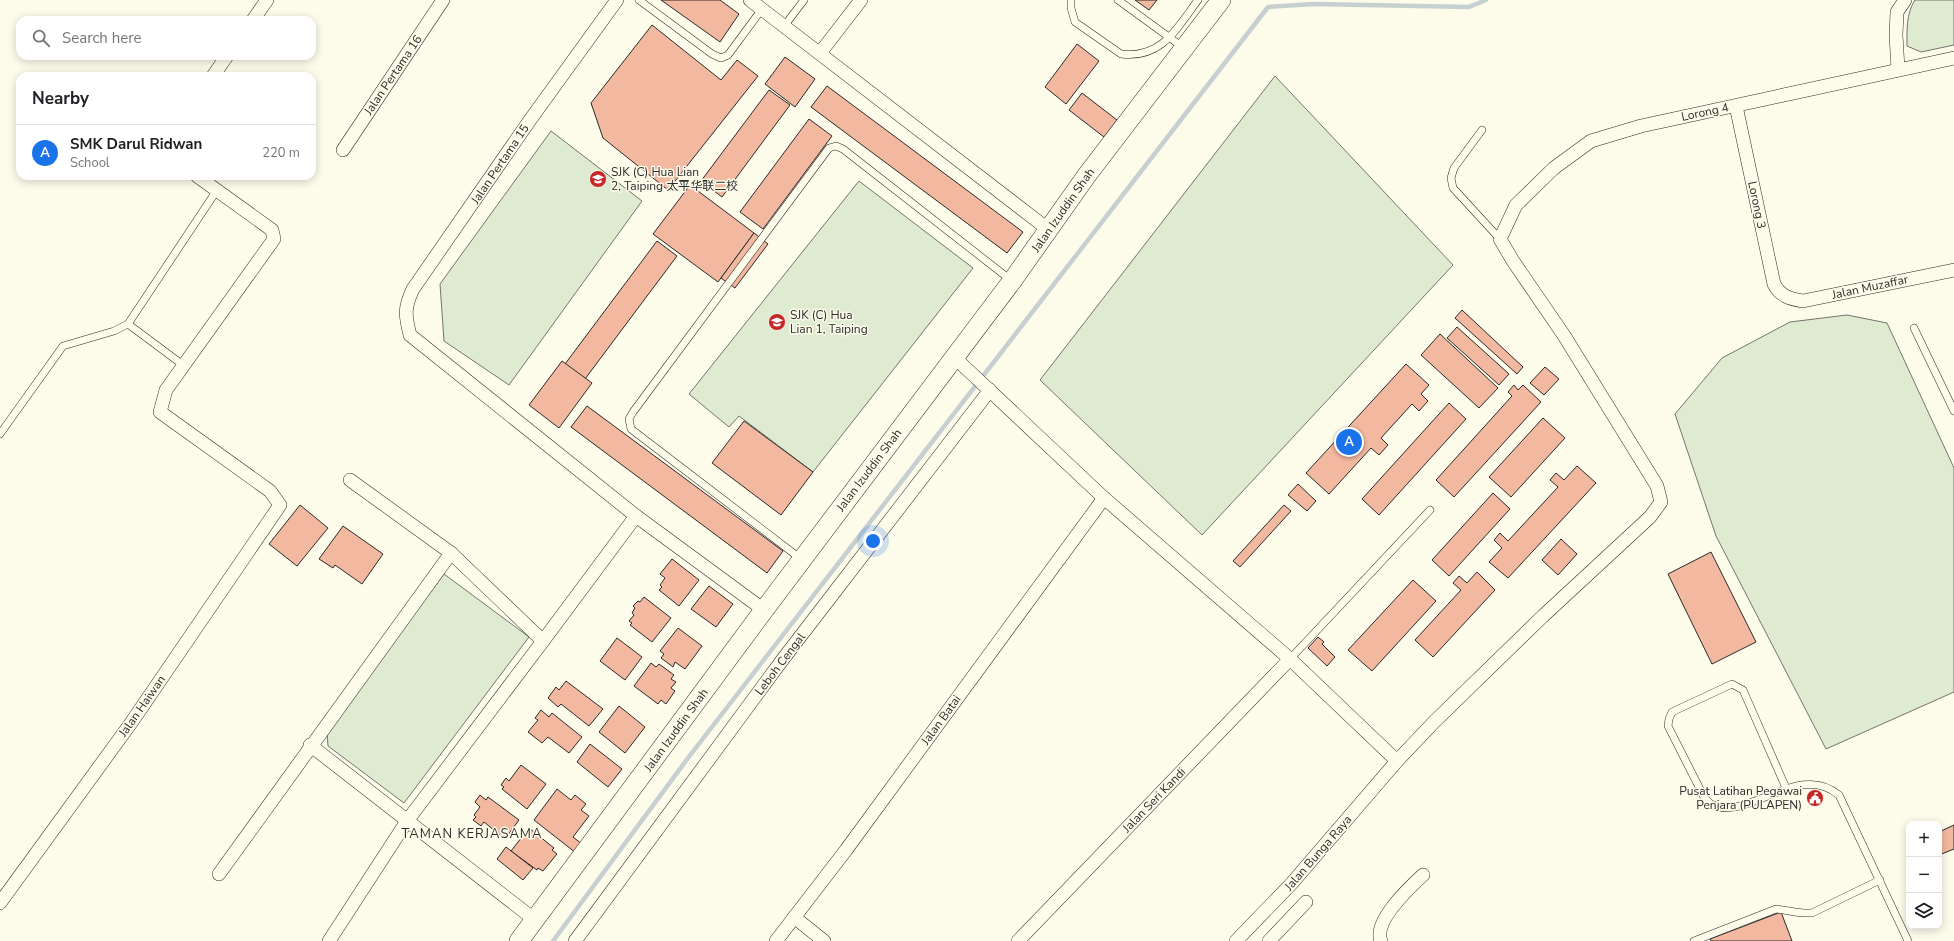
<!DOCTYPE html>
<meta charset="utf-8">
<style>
:root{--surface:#fff;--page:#f2f2f2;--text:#202124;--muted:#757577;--line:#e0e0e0;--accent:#1a73e8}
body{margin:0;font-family:"Nunito Sans","Noto Sans SC",sans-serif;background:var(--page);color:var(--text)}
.controls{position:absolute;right:12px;bottom:12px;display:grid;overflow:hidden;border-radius:8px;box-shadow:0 2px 10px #0003}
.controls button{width:36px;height:36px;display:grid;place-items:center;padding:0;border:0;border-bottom:1px solid var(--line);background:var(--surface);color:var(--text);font:20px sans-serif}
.you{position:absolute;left:873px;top:541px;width:14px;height:14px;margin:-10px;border:3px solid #fff;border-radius:50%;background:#1a73e8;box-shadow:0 0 0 6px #1a73e833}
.badge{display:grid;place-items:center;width:26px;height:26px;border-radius:50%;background:var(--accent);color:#fff;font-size:13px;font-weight:700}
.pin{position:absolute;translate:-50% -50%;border:2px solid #fff;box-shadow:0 1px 4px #0006}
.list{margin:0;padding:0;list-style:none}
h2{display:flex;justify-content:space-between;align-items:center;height:52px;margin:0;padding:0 16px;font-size:17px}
h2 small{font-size:13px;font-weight:400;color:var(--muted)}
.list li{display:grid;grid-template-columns:26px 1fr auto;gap:12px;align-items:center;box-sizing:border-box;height:56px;padding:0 16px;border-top:1px solid var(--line)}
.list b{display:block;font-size:15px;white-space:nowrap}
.list p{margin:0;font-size:13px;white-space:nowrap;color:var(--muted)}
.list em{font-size:13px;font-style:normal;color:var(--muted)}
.icon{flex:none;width:22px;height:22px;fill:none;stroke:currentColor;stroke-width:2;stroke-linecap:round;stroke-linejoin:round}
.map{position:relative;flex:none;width:1954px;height:941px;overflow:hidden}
.search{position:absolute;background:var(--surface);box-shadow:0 2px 10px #0003;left:16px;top:16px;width:300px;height:44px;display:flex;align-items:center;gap:10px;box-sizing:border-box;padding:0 14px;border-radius:12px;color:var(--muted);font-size:15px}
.panel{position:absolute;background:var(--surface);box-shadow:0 2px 10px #0003;left:16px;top:72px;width:300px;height:108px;border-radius:12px}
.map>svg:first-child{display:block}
.green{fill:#deebd1;stroke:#74746e}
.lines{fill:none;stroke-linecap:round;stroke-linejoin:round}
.stream{stroke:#c7d0d0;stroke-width:4.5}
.building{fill:#f2b8a0;stroke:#2b2b2b}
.service-casing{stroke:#2b2b2b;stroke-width:8}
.minor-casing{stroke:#2b2b2b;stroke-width:14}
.secondary-casing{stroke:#2b2b2b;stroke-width:20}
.service{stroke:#fdfbea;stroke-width:7}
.minor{stroke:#fdfbea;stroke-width:13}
.secondary{stroke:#fdfbea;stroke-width:19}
.labels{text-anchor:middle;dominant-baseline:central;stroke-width:3;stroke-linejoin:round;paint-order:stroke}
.street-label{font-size:12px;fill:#2b2b2b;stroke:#fdfbea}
.poi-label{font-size:12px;fill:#2b2b2b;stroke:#fdfbea;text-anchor:start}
.neighbourhood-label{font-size:13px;letter-spacing:1px;fill:#2b2b2b;stroke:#fdfbea}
</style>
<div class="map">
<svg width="1954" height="941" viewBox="0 0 1954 941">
<rect width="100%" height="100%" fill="#fdfbea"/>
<g class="green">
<path d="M 1915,0 L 1954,0 L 1954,45 L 1921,52 L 1907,46 C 1907,30 1906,14 1915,0 Z"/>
<path d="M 1275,76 L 1453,265 L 1202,535 L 1040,380 Z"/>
<path d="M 551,131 L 642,201 L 509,385 L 444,341 L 440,284 Z"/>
<path d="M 859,181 L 973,268 L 813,472 L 739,416 L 729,427 L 689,394 Z"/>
<path d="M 1847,315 L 1887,323 L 1954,468 L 1954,692 L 1826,749 L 1716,536 L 1675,414 L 1722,358 L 1790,322 Z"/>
<path d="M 444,574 L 529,637 L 404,803 L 328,746 L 327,731 Z"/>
</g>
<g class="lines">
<path class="stream" d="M 553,941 L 688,758 L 1268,7 L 1314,4 L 1469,7 L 1486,0"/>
</g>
<g class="building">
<path d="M 661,0 L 720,0 L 739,14 L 720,42 Z"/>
<path d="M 1135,0 L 1157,0 L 1149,10 Z"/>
<path d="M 652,25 L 721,80 L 737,60 L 758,76 L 668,190 L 603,138 L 591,103 Z"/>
<path d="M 1077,44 L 1099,61 L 1066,104 L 1045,87 Z"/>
<path d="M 785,57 L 815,79 L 795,107 L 765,84 Z"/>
<path d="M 827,86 L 1023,232 L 1007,253 L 811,107 Z"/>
<path d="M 769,90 L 790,105 L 722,197 L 701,181 Z"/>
<path d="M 1082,93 L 1117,120 L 1104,137 L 1069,110 Z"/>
<path d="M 809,119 L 832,136 L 763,229 L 740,212 Z"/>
<path d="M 690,185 L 754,233 L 718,282 L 653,234 Z"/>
<path d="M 754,233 L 768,244 L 735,288 L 721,278 Z"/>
<path d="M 657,241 L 677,256 L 585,379 L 565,364 Z"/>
<path d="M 1462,310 L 1523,367 L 1517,374 L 1455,318 Z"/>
<path d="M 1457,327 L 1509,374 L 1499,385 L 1447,338 Z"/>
<path d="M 1440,334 L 1498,388 L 1479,408 L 1421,355 Z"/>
<path d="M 562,361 L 592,383 L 559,428 L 529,405 Z"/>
<path d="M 1406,364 L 1429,385 L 1421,394 L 1428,401 L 1419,411 L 1412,404 L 1381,438 L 1388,445 L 1379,455 L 1371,448 L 1329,494 L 1306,473 Z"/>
<path d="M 1545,367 L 1559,379 L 1544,395 L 1530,383 Z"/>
<path d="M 1514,385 L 1518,390 L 1523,385 L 1541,402 L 1454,497 L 1436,480 L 1512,396 L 1508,392 Z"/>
<path d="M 1449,403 L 1466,419 L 1379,515 L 1362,499 Z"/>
<path d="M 587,406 L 783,551 L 767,573 L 571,427 Z"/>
<path d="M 1543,418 L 1565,438 L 1511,497 L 1489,477 Z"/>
<path d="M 744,421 L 813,472 L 781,515 L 712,463 Z"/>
<path d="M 1577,466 L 1596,483 L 1508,578 L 1489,562 L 1502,548 L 1494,540 L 1500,533 L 1508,541 L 1558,487 L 1550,480 L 1556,473 L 1564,480 Z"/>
<path d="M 1298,484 L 1316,501 L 1307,511 L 1288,495 Z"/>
<path d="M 1493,493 L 1510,509 L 1449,576 L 1432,560 Z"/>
<path d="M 300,505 L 328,528 L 297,566 L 269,544 Z"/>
<path d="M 1284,505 L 1291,511 L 1240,567 L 1233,561 Z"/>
<path d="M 343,526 L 383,554 L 362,584 L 335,565 L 333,568 L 319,559 Z"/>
<path d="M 1561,539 L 1577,554 L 1558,575 L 1542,560 Z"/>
<path d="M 1711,552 L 1756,642 L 1712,664 L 1668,574 Z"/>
<path d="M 672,559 L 699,580 L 679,606 L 659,590 L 662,587 L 660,585 L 665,578 L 660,574 Z"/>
<path d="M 1477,572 L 1495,590 L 1433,657 L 1415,640 L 1461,590 L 1453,583 L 1459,576 L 1467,583 Z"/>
<path d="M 1413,580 L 1436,601 L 1372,671 L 1348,650 Z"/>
<path d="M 709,586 L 733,604 L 716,627 L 691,609 Z"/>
<path d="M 644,597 L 671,618 L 652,642 L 630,625 L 632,623 L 629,621 L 634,615 L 632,613 L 635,608 L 633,606 L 638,601 L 640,602 Z"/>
<path d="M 678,628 L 702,646 L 685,669 L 675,662 L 673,667 L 661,658 L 664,654 L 660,651 Z"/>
<path d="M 1318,637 L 1324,642 L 1322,644 L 1335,657 L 1327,666 L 1308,648 Z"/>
<path d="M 617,638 L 642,657 L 625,680 L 600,661 Z"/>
<path d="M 651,663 L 656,667 L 659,664 L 674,675 L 671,679 L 676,682 L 671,688 L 675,691 L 666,704 L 661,700 L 658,704 L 634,686 Z"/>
<path d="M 566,681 L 603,709 L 589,726 L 561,704 L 558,707 L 548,698 L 556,687 L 559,690 Z"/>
<path d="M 619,706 L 645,727 L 625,753 L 599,732 Z"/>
<path d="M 541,710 L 549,717 L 552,713 L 582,737 L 569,753 L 548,737 L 542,743 L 528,732 L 538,720 L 535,718 Z"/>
<path d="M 590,744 L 622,769 L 608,787 L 577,762 Z"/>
<path d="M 521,765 L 546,784 L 527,809 L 502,789 L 504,787 L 501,785 L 506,778 L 509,781 Z"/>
<path d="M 557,789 L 571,800 L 575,795 L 586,804 L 581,810 L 589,816 L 573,837 L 582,844 L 576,853 L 534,820 Z"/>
<path d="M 480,795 L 486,800 L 488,797 L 519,820 L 505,839 L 484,822 L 481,826 L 473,820 L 476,817 L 474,815 L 480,807 L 475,802 Z"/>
<path d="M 1954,825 L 1954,849 L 1939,855 L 1939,832 Z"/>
<path d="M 529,828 L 554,848 L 552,850 L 557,854 L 543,871 L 538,868 L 537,870 L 511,851 Z"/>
<path d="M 506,847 L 533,868 L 523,880 L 497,859 Z"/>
<path d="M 1781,912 L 1792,941 L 1711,941 L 1710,939 Z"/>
</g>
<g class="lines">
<g class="service-casing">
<g id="service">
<path d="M 639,0 L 712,54 L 721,58 L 728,55 L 762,9"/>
<path d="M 1071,0 L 1071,8 L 1075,22 L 1121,54 C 1162,59 1177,28 1198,0"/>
<path d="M 1118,0 L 1184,48"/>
<path d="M 785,25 L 804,0"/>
<path d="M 1482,130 L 1454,168 L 1451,178 L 1453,188 L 1500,239"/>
<path d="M 128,324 L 183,365"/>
<path d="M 1914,328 L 1954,411"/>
<path d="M 0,434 L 63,346 L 114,331 L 128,324 L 217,190"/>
<path d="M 801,559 L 631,429 L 629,419 L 633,412 L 829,148 L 836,146 L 843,149 L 1012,281"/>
<path d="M 1290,659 L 1430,510"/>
<path d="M 1786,788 L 1743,690 L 1732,684 L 1672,712 L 1669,719 L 1668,726 L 1704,797 C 1707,800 1710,804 1713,805 C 1749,821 1799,761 1839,795 L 1908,941"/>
<path d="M 1694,941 L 1776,909 C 1788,910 1799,914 1812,913 L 1880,880"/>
</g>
</g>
<g class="minor-casing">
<g id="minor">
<path d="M 617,0 L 530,120 L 413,289 C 404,308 405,315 410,335 L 636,516 L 764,610"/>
<path d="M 750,0 L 1049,230"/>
<path d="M 253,20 L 267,0"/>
<path d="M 820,53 L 861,0"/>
<path d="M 1898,69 L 1896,35 L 1897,12 L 1905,0"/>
<path d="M 213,76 L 227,56"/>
<path d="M 1736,106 L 1774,284 C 1780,296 1790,299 1803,301 L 1954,270"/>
<path d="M 343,150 L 443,0"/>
<path d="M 954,357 L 1104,498 L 1290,659 L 1397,761"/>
<path d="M 350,480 L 451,553 L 543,641"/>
<path d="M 310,745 L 535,920"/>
<path d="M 219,874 L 451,553"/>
<path d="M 0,903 L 131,723 L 280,505 L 270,491 L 160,412 L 166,390 L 274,239 L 272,230 L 197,176"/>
<path d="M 794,917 L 824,941"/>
<path d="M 329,941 L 407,821 L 543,641 L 636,516"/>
<path d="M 575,941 L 783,659 L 990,390"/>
<path d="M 776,941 L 846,850 L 1104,498"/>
<path d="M 1018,941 L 1290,659"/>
<path d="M 1236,941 L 1292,883 L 1397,761 L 1434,722 L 1543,616 L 1650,517 L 1661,502 L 1657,486 L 1565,337 L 1513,261 L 1500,239 L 1516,205 L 1554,168 L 1591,141 L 1641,126 L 1954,58"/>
<path d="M 1269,941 L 1306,902"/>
<path d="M 1381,941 C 1373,921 1410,887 1423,875"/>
</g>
</g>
<g class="secondary-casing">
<path id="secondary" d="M 519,941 L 764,610 L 1012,281 L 1087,175 L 1221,0"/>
</g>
<use href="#service" class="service"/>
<use href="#minor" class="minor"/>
<use href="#secondary" class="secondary"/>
</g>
<defs>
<g id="school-disc" transform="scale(0.9)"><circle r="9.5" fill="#c62828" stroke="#fdfbea"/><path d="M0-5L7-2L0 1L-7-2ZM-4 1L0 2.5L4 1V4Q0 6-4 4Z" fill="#fff"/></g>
<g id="civic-disc" transform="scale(0.9)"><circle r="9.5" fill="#c62828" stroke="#fdfbea"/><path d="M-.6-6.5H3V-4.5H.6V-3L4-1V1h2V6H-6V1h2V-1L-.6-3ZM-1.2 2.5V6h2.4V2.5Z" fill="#fff"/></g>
</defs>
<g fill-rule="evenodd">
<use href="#school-disc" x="598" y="179"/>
<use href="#school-disc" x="777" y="322"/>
<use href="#civic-disc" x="1815" y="798"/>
</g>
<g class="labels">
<g class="street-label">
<text transform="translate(393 75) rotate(-56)">Jalan Pertama 16</text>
<text transform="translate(1705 112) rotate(-12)">Lorong 4</text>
<text transform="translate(500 164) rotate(-56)">Jalan Pertama 15</text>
<text transform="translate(1757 205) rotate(78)">Lorong 3</text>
<text transform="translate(1063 210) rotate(-55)">Jalan Izuddin Shah</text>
<text transform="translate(1870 287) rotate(-12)">Jalan Muzaffar</text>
<text transform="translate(869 470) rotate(-53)">Jalan Izuddin Shah</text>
<text transform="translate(780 664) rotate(-53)">Leboh Cengal</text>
<text transform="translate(142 706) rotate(-55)">Jalan Haiwan</text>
<text transform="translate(941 720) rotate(-54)">Jalan Batai</text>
<text transform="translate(676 730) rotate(-54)">Jalan Izuddin Shah</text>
<text transform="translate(1154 800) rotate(-46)">Jalan Seri Kandi</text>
<text transform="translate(1318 853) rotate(-49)">Jalan Bunga Raya</text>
</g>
<g class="poi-label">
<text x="611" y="172">SJK (C) Hua Lian<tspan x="611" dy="14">2, Taiping 太平华联二校</tspan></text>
<text x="790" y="315">SJK (C) Hua<tspan x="790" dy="14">Lian 1, Taiping</tspan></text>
<text x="1802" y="791" text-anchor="end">Pusat Latihan Pegawai<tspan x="1802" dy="14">Penjara (PULAPEN)</tspan></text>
</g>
<g class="neighbourhood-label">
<text x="472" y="834">TAMAN KERJASAMA</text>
</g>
</g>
</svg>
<div class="controls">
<button>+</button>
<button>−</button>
<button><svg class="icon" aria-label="layers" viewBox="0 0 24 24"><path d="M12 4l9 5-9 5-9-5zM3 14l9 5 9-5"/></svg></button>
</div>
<div class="you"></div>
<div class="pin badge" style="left:1349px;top:442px">A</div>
<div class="search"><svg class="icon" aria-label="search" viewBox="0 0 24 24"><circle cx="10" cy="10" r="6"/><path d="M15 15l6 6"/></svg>Search here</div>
<section class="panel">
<h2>Nearby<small></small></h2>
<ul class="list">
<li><span class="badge">A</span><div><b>SMK Darul Ridwan</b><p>School</p></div><em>220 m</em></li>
</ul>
</section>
</div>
